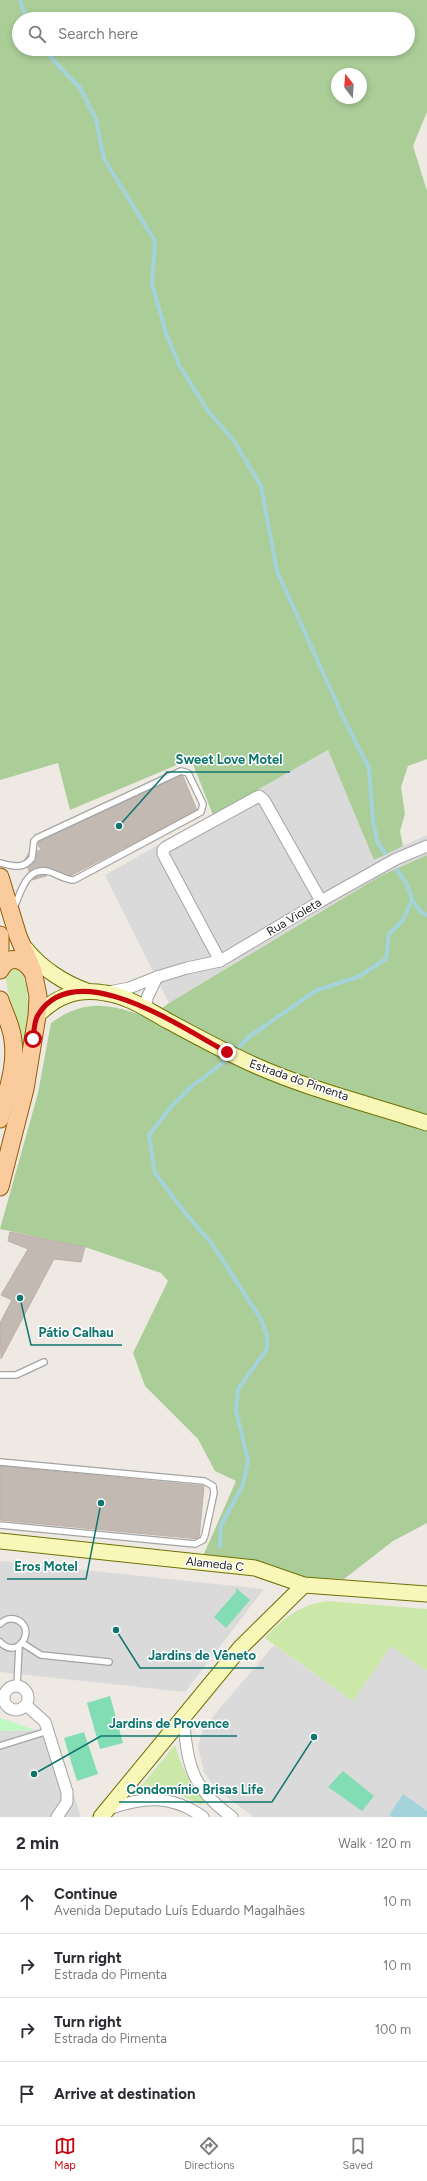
<!DOCTYPE html>
<meta charset="utf-8">
<style>
:root{--surface:#fff;--page:#f7f7f7;--text:#2b2b33;--muted:#7c7c81;--line:#e1e1e2;--accent:#c70310}
body{margin:0;font-family:Figtree,sans-serif;background:var(--page);color:var(--text)}
.compass{position:absolute;left:331px;top:68px;width:36px;height:36px;border-radius:50%;background:var(--surface);box-shadow:0 2px 6px #0003;rotate:343deg}
.stop{position:absolute;width:12px;height:12px;margin:-9px;border:3px solid #c70310;border-radius:50%;background:#fff}
.stop.end{background:#c70310;border-color:#fff;box-shadow:0 1px 4px #0008}
.list{margin:0;padding:0;list-style:none}
h2{display:flex;justify-content:space-between;align-items:center;height:52px;margin:0;padding:0 16px;font-size:17px}
h2 small{font-size:13px;font-weight:400;color:var(--muted)}
.list li{display:grid;grid-template-columns:26px 1fr auto;gap:12px;align-items:center;box-sizing:border-box;height:64px;padding:0 16px;border-top:1px solid var(--line)}
.list b{display:block;font-size:15px;white-space:nowrap}
.list p{margin:0;font-size:13px;white-space:nowrap;color:var(--muted)}
.list em{font-size:13px;font-style:normal;color:var(--muted)}
.icon{flex:none;width:22px;height:22px;fill:none;stroke:currentColor;stroke-width:2;stroke-linecap:round;stroke-linejoin:round}
.map{position:relative;flex:none;width:427px;height:1817px;overflow:hidden}
.search{position:absolute;background:var(--surface);box-shadow:0 2px 6px #0003;left:12px;right:12px;top:12px;height:44px;display:flex;align-items:center;gap:10px;box-sizing:border-box;padding:0 14px;border-radius:22px;color:var(--muted);font-size:15px}
.sheet{height:308px;background:var(--surface)}
nav{display:flex;justify-content:space-around;align-items:center;box-sizing:border-box;height:56px;border-top:1px solid var(--line);background:var(--surface);font-size:11px;color:var(--muted)}
nav a{display:grid;justify-items:center;gap:2px}
nav .on{color:var(--accent)}
.map>svg:first-child{display:block}
.residential{fill:#dbdada}
.grass{fill:#cce8a9}
.forest{fill:#abcd98;fill-rule:evenodd}
.park{fill:#c0f8c1}
.pitch{fill:#82dcb4}
.water{fill:#a4d3db}
.lines{fill:none;stroke-linecap:round;stroke-linejoin:round}
.stream{stroke:#a4d3db;stroke-width:4}
.building{fill:#c3b9b3;stroke:#c0b0a6}
.lane-casing{stroke:#a4a4a4;stroke-width:8}
.street-casing{stroke:#a4a4a4;stroke-width:13}
.secondary-casing{stroke:#6d7206;stroke-width:17}
.primary-casing{stroke:#945a02;stroke-width:19}
.lane{stroke:#fff;stroke-width:5.5}
.street{stroke:#fff;stroke-width:11}
.secondary{stroke:#f8f7b7;stroke-width:15}
.primary{stroke:#facb9c;stroke-width:17}
.route{stroke:#c70310;stroke-width:5}
.labels{text-anchor:middle;dominant-baseline:central;stroke-width:3;stroke-linejoin:round;paint-order:stroke}
.street-label{font-size:12px;fill:#1d1d1d;stroke:#fff}
.leader{fill:none;stroke:#0f766e;stroke-width:1.5}
.callout-dot{fill:#0f766e;stroke:#fff;stroke-width:1.5}
.callout-label{font-size:13px;text-anchor:middle;font-weight:bold;fill:#0f766e;stroke:#fff;stroke-width:3;stroke-linejoin:round;paint-order:stroke}
</style>
<div class="map">
<svg width="427" height="1817" viewBox="0 0 427 1817">
<rect width="100%" height="100%" fill="#eeeae3"/>
<g class="residential">
<path d="M 328,750 L 374,859 L 427,835 L 427,855 L 382,875 L 169,1003 L 105,875 Z"/>
<path d="M 0,1561 L 264,1589 L 185,1692 L 0,1672 Z"/>
<path d="M 274,1645 L 353,1701 L 391,1646 L 427,1671 L 427,1817 L 254,1817 L 217,1790 L 204,1772 L 198,1747 L 203,1728 Z"/>
<path d="M 53,1730 L 81,1817 L 0,1817 L 0,1731 Z"/>
</g>
<g class="grass">
<path d="M 17,967 C 37,986 24,1042 22,1067 L 5,975 L 7,971 Z"/>
<path d="M 328,1601 L 427,1609 L 427,1671 L 391,1646 L 353,1701 L 265,1638 C 283,1618 301,1604 328,1601 Z"/>
<path d="M 175,1745 C 182,1768 189,1782 204,1801 L 202,1805 L 171,1791 L 138,1790 Z"/>
</g>
<g class="forest">
<path d="M 0,0 L 427,0 L 427,112 L 413,146 L 427,191 L 427,759 L 408,766 L 401,787 L 405,814 L 400,831 L 403,846 L 374,860 L 328,750 L 213,815 L 191,759 L 70,810 L 58,763 L 0,780 ZM 19,19 L 408,19 L 408,49 L 19,49 ZM 337,74 L 361,74 L 361,98 L 337,98 Z"/>
<path d="M 427,855 L 427,1523 L 393,1541 L 344,1579 L 301,1578 L 269,1564 L 203,1556 L 236,1481 L 215,1471 L 198,1439 L 145,1386 L 133,1353 L 168,1281 L 161,1273 L 85,1247 L 0,1229 L 38,1093 L 51,1023 C 86,998 111,1004 149,1018 L 169,1003 L 382,875 Z"/>
</g>
<path class="park" d="M 0,1718 L 35,1730 L 0,1731 Z"/>
<g class="pitch">
<path d="M 236,1588 L 250,1600 L 226,1628 L 214,1617 L 236,1592 Z"/>
<path d="M 110,1696 L 123,1743 L 100,1749 L 87,1703 Z"/>
<path d="M 84,1732 L 98,1774 L 77,1781 L 64,1738 Z"/>
<path d="M 343,1771 L 374,1796 L 362,1811 L 328,1787 Z"/>
</g>
<path class="water" d="M 403,1794 L 427,1811 L 427,1817 L 392,1817 L 389,1815 Z"/>
<g class="lines">
<g class="stream">
<path d="M 20,0 L 26,19"/>
<path d="M 45,49 L 54,61 L 80,88 L 96,119 L 104,159 L 155,241 L 152,284 L 166,333 L 179,365 L 208,411 L 234,441 L 261,486 L 277,571 L 344,719 L 369,768 L 373,821 L 378,843 L 385,853"/>
<path d="M 412,900 L 421,912 L 427,915"/>
<path d="M 240,1046 L 250,1036 L 317,990 L 358,977 L 386,959 L 389,934 L 403,920 L 412,900 L 407,884 L 397,870"/>
<path d="M 220,1547 L 221,1525 L 243,1485 L 248,1460 L 236,1411 L 238,1389 L 267,1349 L 267,1336 L 261,1319 L 212,1244 L 186,1214 L 155,1173 L 149,1135 L 170,1108 L 191,1087 L 223,1063"/>
</g>
</g>
<g class="building">
<path d="M 182,774 L 197,810 L 70,876 L 49,869 L 46,876 L 32,880 L 25,859 L 29,853 L 41,850 L 37,842 Z"/>
<path d="M 10,1232 L 85,1247 L 81,1262 L 54,1259 L 1,1359 L 0,1323 L 12,1300 L 1,1295 L 28,1249 L 8,1241 Z"/>
<path d="M 0,1466 L 204,1486 L 199,1539 L 0,1520 Z"/>
</g>
<g class="lines">
<g class="lane-casing">
<g id="lane">
<path d="M 0,863 C 13,866 23,870 32,858 L 34,841 L 37,838 L 181,771 L 188,773 L 203,804 L 201,812 L 74,880 C 65,880 59,875 50,872 C 27,865 21,891 14,908"/>
<path d="M 0,1375 L 16,1375 L 44,1362"/>
<path d="M 0,1462 L 204,1481 L 213,1486 L 214,1493 L 205,1535 L 203,1540 L 195,1544 L 0,1525"/>
<path d="M 0,1624 C 4,1620 9,1618 14,1619 C 39,1625 19,1662 0,1642"/>
<path d="M 22,1643 L 41,1655 L 109,1662"/>
<path d="M 17,1686 L 19,1646"/>
<path d="M 0,1746 L 48,1731"/>
</g>
</g>
<g class="street-casing">
<g id="street">
<path d="M 220,961 L 163,854 L 163,850 L 166,847 L 259,796 L 264,800 L 321,901"/>
<path d="M 109,992 L 129,988 L 157,977 L 187,968 L 220,961 L 321,901 L 396,859 L 427,846"/>
<path d="M 146,1009 L 147,998 L 157,977"/>
<circle cx="16" cy="1698" r="12"/>
<path d="M 26,1705 L 45,1722 L 67,1792 L 67,1802 L 57,1817"/>
<path d="M 183,1716 C 188,1765 190,1787 232,1817"/>
<path d="M 108,1809 C 143,1797 171,1794 203,1817"/>
</g>
</g>
<g class="secondary-casing">
<g id="secondary">
<path d="M 26,949 C 41,968 64,983 87,991"/>
<path d="M 37,1016 C 56,996 77,988 105,993 C 128,996 148,1010 168,1021 C 196,1036 223,1051 252,1064 C 307,1089 369,1104 427,1123"/>
<path d="M 0,1541 L 255,1568 L 304,1585 L 427,1594"/>
<path d="M 101,1817 L 241,1647 L 304,1585"/>
</g>
</g>
<g class="primary-casing">
<g id="primary">
<path d="M 0,877 L 18,936 L 33,971 L 38,996 L 37,1016 L 25,1089 L 0,1187"/>
<path d="M 0,935 L 0,963"/>
<path d="M 0,970 C 9,954 23,958 32,971"/>
<path d="M 0,1000 C 4,1013 12,1026 13,1041 C 17,1066 6,1095 0,1119"/>
</g>
</g>
<use href="#lane" class="lane"/>
<use href="#street" class="street"/>
<use href="#secondary" class="secondary"/>
<use href="#primary" class="primary"/>
</g>
<g class="lines">
<path class="route" d="M 33,1039 C 34,1032 34,1021 38,1015 C 76,953 185,1030 227,1052"/>
</g>
<g class="labels">
<g class="street-label">
<text transform="translate(294 917) rotate(-31)">Rua Violeta</text>
<text transform="translate(299 1080) rotate(19)">Estrada do Pimenta</text>
<text transform="translate(215 1564) rotate(6)">Alameda C</text>
</g>
</g>
<path class="leader" d="M119 826L167 772H290M20 1298L31 1345H122M101 1503L86 1579H7M116 1630L140 1668H264M34 1774L101 1736H237M314 1737L272 1802H119"/>
<g class="callout-dot">
<circle cx="119" cy="826" r="4"/>
<circle cx="20" cy="1298" r="4"/>
<circle cx="101" cy="1503" r="4"/>
<circle cx="116" cy="1630" r="4"/>
<circle cx="34" cy="1774" r="4"/>
<circle cx="314" cy="1737" r="4"/>
</g>
<g class="callout-label">
<text x="229" y="764">Sweet Love Motel</text>
<text x="76" y="1337">Pátio Calhau</text>
<text x="46" y="1571">Eros Motel</text>
<text x="202" y="1660">Jardins de Vêneto</text>
<text x="169" y="1728">Jardins de Provence</text>
<text x="195" y="1794">Condomínio Brisas Life</text>
</g>
</svg>
<svg class="compass" viewBox="-18 -18 36 36"><path d="M0-13l5 13h-10z" fill="#e53935"/><path d="M0 13l5-13h-10z" fill="#7c7c81"/></svg>
<div class="stop" style="left:33px;top:1039px"></div>
<div class="stop end" style="left:227px;top:1052px"></div>
<div class="search"><svg class="icon" aria-label="search" viewBox="0 0 24 24"><circle cx="10" cy="10" r="6"/><path d="M15 15l6 6"/></svg>Search here</div>
</div>
<section class="sheet">
<h2>2 min<small>Walk · 120 m</small></h2>
<ul class="list">
<li><svg class="icon" aria-label="ahead" viewBox="0 0 24 24"><path d="M12 20V5M6 11l6-6 6 6"/></svg><div><b>Continue</b><p>Avenida Deputado Luís Eduardo Magalhães</p></div><em>10 m</em></li>
<li><svg class="icon" aria-label="right" viewBox="0 0 24 24"><path d="M7 20v-9h11M14 6l5 5-5 5"/></svg><div><b>Turn right</b><p>Estrada do Pimenta</p></div><em>10 m</em></li>
<li><svg class="icon" aria-label="right" viewBox="0 0 24 24"><path d="M7 20v-9h11M14 6l5 5-5 5"/></svg><div><b>Turn right</b><p>Estrada do Pimenta</p></div><em>100 m</em></li>
<li><svg class="icon" aria-label="arrive" viewBox="0 0 24 24"><path d="M6 21V4h12l-3 4 3 4H6"/></svg><div><b>Arrive at destination</b></div></li>
</ul>
</section>
<nav>
<a class="on"><svg class="icon" aria-label="map" viewBox="0 0 24 24"><path d="M3 6l6-2 6 2 6-2v14l-6 2-6-2-6 2zM9 4v14M15 6v14"/></svg>Map</a>
<a><svg class="icon" aria-label="directions" viewBox="0 0 24 24"><path d="M12 3l9 9-9 9-9-9zM9 14v-3h6M13 9l2 2-2 2"/></svg>Directions</a>
<a><svg class="icon" aria-label="saved" viewBox="0 0 24 24"><path d="M7 4h10v16l-5-4-5 4z"/></svg>Saved</a>
</nav>
